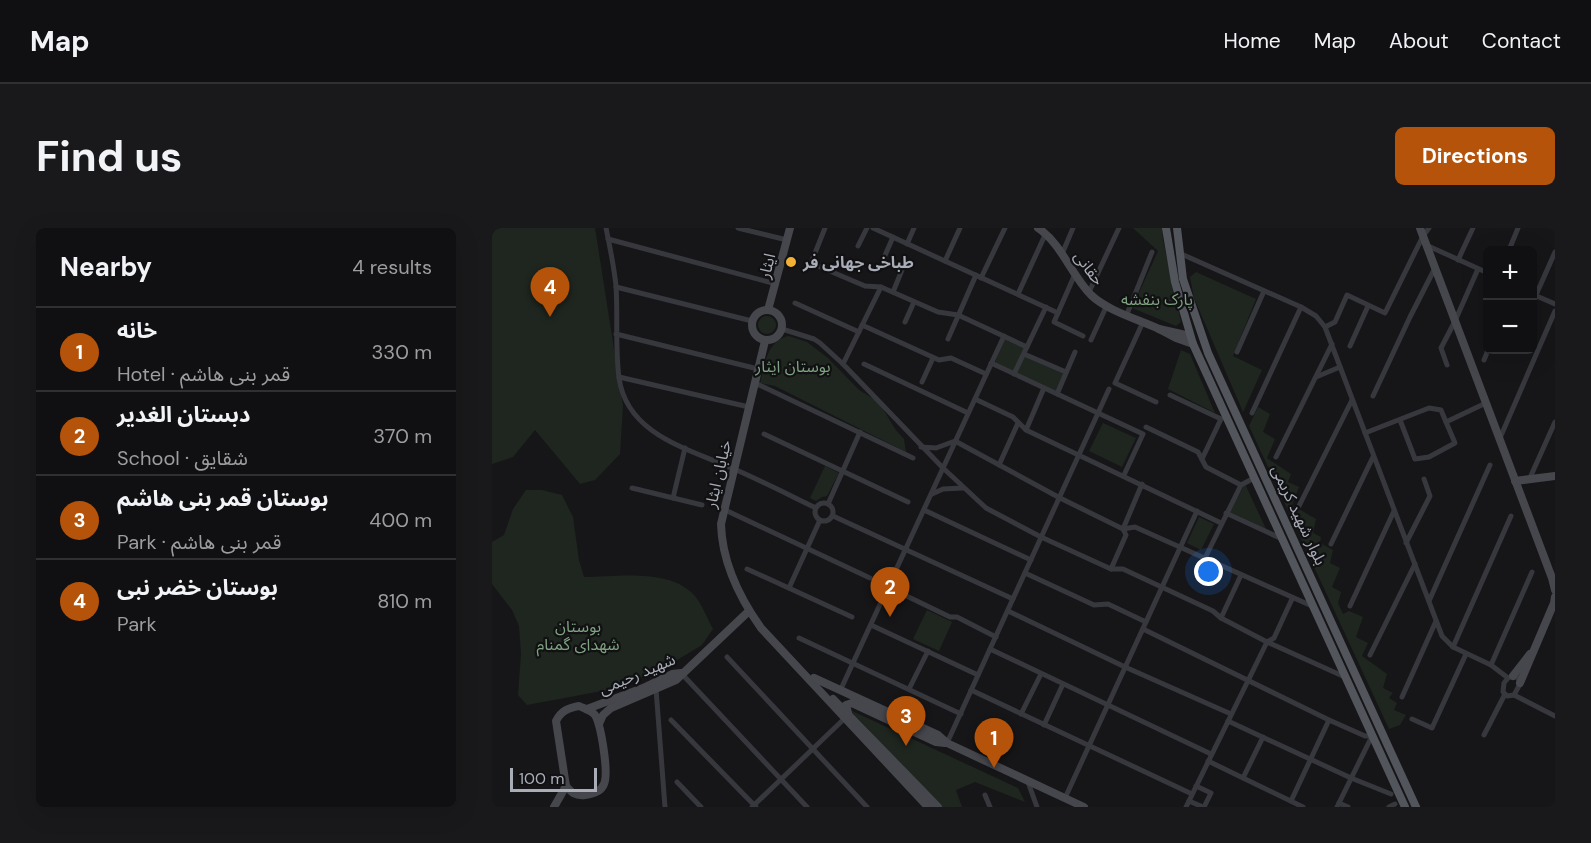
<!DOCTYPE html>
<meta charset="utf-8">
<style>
:root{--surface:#101012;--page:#19191b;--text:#f1f3f6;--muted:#9c9d9f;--line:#303032;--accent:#b45309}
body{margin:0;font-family:"DM Sans","Noto Sans Arabic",sans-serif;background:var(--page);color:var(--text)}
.controls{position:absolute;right:18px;top:18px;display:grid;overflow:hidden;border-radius:9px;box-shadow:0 6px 24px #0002}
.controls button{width:54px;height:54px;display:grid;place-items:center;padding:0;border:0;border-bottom:2px solid var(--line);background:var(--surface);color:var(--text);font:30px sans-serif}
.scale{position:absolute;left:18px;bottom:15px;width:87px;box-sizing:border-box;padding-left:6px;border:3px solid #a8adb8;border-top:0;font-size:16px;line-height:21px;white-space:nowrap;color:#a8adb8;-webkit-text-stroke:4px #111113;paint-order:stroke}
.you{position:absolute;left:717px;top:344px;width:21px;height:21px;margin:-15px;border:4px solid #fff;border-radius:50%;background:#1a73e8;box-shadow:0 0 0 9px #1a73e833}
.badge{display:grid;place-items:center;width:39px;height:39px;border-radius:50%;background:var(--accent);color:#fff;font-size:20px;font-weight:700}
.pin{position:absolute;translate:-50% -50px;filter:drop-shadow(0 2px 3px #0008)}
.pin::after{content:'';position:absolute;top:32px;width:21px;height:18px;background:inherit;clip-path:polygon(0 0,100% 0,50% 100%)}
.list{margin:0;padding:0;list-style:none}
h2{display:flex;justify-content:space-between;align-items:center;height:78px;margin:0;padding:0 24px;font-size:26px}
h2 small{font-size:20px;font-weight:400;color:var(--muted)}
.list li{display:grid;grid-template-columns:39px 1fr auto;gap:18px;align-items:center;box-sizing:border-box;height:84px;padding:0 24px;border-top:2px solid var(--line)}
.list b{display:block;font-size:22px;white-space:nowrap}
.list p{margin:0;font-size:20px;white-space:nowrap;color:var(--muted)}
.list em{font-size:20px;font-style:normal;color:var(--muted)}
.map{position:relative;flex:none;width:1063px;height:579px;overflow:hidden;border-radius:9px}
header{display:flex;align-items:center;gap:36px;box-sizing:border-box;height:84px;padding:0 30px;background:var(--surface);border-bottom:2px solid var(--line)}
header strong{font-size:28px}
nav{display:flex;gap:33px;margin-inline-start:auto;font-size:21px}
.intro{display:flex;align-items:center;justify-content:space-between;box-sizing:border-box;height:144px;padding:0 36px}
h1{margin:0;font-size:42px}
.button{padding:15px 27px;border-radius:9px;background:var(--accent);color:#fff;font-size:21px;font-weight:700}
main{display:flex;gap:36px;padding:0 36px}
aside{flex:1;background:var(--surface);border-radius:9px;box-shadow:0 6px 24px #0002}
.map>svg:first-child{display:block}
.green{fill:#1e261f}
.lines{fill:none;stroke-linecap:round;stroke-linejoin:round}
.street{stroke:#37383d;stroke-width:5}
.secondary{stroke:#45474d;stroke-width:8}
.primary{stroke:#53555c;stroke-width:8}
.poi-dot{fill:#f2b134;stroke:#111113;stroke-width:2}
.labels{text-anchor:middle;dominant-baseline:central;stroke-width:4.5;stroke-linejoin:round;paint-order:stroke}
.poi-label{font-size:16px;font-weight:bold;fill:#a8adb8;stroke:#111113;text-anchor:start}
.street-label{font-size:16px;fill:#a8adb8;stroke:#111113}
.park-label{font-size:16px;fill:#7fa381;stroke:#111113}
</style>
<header>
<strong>Map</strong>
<nav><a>Home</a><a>Map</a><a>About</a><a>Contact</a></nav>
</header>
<div class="intro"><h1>Find us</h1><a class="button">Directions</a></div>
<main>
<aside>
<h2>Nearby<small>4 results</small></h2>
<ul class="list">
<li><span class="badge">1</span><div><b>خانه</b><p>Hotel · قمر بنی هاشم</p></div><em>330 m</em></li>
<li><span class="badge">2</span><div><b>دبستان الغدیر</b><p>School · شقایق</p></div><em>370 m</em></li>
<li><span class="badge">3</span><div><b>بوستان قمر بنی هاشم</b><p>Park · قمر بنی هاشم</p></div><em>400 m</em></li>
<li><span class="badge">4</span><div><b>بوستان خضر نبی</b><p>Park</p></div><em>810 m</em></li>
</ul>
</aside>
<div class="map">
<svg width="1063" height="579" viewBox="0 0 1063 579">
<rect width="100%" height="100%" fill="#161618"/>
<g class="green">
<path d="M 0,0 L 103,0 L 131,178 L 128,226 L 103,252 L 88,256 L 43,202 L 21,229 L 0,236 Z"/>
<path d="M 641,0 L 670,0 L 671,12 L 689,94 L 684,98 L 640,80 L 666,23 Z"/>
<path d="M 704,44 L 764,71 L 741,128 L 770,142 L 751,184 L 702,70 L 698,49 Z"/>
<circle cx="275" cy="97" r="9"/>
<path d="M 297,108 L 315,114 L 336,130 L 367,162 L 387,174 L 403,201 L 412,211 L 414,224 L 283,158 L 268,155 C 273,136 275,112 297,108 Z"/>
<path d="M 513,110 L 535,121 L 532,127 L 573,145 L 566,164 L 503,135 Z"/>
<path d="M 689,122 L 698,126 L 723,185 L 676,161 Z"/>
<path d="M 766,179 L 778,186 L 771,204 L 783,211 L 775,230 L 799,246 L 796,254 L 807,259 L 800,277 L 824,291 L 821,305 L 829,309 L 828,315 L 841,322 L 838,335 L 848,340 L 840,359 L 849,364 L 846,375 L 851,386 L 857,383 L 871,389 L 864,409 L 876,415 L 870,428 L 895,446 L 891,460 L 901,465 L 897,470 L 905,475 L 902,482 L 914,487 L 908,497 L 897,501 L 757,198 Z"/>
<path d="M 611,195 L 644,210 L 630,239 L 597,223 Z"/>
<path d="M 333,238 L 347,245 L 335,268 L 330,269 L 324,273 L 318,270 Z"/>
<path d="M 753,256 L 774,301 L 738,284 Z"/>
<path d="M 34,262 L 50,262 L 70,267 L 81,289 L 87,332 L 92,349 C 125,349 177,340 202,367 C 210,376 215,390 221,401 L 210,417 L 180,435 L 126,460 L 35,477 L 26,467 L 29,426 L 27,398 L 20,382 L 0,356 L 0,314 L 12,307 L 21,281 Z"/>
<path d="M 707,289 L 722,296 L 709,322 L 695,315 Z"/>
<path d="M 435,382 L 460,394 L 447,423 L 421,411 Z"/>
<path d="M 358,482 L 526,560 L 533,574 L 483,554 L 464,562 L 470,579 L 450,579 Z"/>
</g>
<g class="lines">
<g class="street">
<path d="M 114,0 C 118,19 122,39 124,58 C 126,89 123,119 127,150 C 135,207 197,221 242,241 C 270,253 297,267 324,280"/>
<path d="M 246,0 L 295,12"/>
<path d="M 333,0 L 319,35 L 373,58 L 389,59 L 446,84 L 466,87 L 535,119"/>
<path d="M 381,0 L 566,85"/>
<path d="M 116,11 L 284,56"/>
<path d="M 415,16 L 422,0"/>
<path d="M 934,17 L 996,45"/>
<path d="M 366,18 L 375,0"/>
<path d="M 1017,22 L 1026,0"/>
<path d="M 687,25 L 809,79 L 824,88 L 833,99 L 950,408 L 961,419 L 999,437 L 1016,450"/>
<path d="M 570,26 L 581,0"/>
<path d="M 391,32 L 401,9"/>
<path d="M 966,32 L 981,0"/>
<path d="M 453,33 L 468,0"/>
<path d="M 583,46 L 562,94 L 591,108"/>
<path d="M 489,50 L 513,0"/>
<path d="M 124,59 L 260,93"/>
<path d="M 401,64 L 410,42"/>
<path d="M 597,64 L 627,0"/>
<path d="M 526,66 L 553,7"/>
<path d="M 1040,66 L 1063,76"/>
<path d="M 1044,67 L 1063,24"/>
<path d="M 303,75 L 367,104"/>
<path d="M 635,86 L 660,24"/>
<path d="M 413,94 L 422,74"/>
<path d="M 651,94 L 623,155 L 664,174"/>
<path d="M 370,97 L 447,132 L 459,130 L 494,146"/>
<path d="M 833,99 L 843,94 L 855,67 L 893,85 L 931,8 L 937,0"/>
<path d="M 290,101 L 322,111 L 328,115 L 351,136 L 451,240 L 494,280 L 549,309 L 619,341 L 631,341 L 721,383 L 729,390 L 775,414 L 853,449"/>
<path d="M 124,106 L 266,141"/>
<path d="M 456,111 L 484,47"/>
<path d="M 599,112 L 615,77"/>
<path d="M 858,118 L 876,78"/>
<path d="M 745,124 L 772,63"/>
<path d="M 532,126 L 574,144"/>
<path d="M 992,132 L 996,122"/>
<path d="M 499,135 L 651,206 L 632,247"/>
<path d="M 351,136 L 389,59"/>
<path d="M 372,136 L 476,185"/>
<path d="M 955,137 L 949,120 L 963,93 L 986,41"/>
<path d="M 522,146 L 554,79"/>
<path d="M 127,149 L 257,179"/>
<path d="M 824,149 L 848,139"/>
<path d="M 430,154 L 441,130"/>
<path d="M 263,155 L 421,230"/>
<path d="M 565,166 L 583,124"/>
<path d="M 678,167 L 729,191"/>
<path d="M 881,168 L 918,89 L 943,40"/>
<path d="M 483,171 L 521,189 L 534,202 L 729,295"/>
<path d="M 760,185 L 809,79"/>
<path d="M 908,192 L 923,231 L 937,229 L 963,215 L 954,194"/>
<path d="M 654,199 L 706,224 L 714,239 L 749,257"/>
<path d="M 534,202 L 552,160"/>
<path d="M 873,205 L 937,180 L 949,182 L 954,194 L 994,175"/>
<path d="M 272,206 L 416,274"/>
<path d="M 1008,210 L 1063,83"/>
<path d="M 429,219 L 444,220 L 463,213 L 568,270 L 631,301 L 643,299 L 820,378"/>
<path d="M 784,229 L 840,116"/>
<path d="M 710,231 L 729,191"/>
<path d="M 507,237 L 526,195"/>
<path d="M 1037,252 L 1063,194"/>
<path d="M 140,260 L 210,277"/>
<path d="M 440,266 L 451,261 L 471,260"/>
<path d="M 181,270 L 193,220"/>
<circle cx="332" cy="284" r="9"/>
<path d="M 336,276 L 368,204"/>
<path d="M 807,278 L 860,172"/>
<path d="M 231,281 L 378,350"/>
<path d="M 432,282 L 539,332"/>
<path d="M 734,285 L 788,310"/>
<path d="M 341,288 L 521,371"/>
<path d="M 914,315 L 938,268 L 932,251"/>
<path d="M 839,316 L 881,229"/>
<path d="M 713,330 L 749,257 L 762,250"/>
<path d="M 255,341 L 360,389"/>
<path d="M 619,341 L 634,307 L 631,301 L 650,256"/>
<path d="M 533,345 L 602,377 L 616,376 L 654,394"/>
<path d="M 396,359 L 458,389 L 465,389 L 504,409"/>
<path d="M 297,360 L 328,292"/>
<path d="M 937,373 L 998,237"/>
<path d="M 858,378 L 902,283"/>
<path d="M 516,383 L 633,439 L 739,486"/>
<path d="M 729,390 L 749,347"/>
<path d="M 379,397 L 486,447"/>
<path d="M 651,401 L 837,492 L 873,508 L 880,508 L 845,579"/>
<path d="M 307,410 L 469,486"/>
<path d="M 961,419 L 1019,288"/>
<path d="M 498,421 L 719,526"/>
<path d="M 878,427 L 923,336"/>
<path d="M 235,429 L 375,579"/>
<path d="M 999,437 L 1040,344"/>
<path d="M 189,445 L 315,579"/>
<path d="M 1021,448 L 1026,450 L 1028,456 L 1022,467 L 1015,468 L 1011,464 L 1012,455 L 1016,450 Z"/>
<path d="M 164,461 L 173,579"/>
<path d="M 417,461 L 436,423"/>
<path d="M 479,462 L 700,566"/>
<path d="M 348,463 L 512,108"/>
<path d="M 1022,467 L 1063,488"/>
<path d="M 910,469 L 944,393"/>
<path d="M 529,486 L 549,446"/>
<path d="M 920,491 L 940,500 L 974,426"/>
<path d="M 179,492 L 264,579"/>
<path d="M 736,493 L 859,550 L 899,566"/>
<path d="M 552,497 L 571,456"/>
<path d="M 992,507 L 1013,466"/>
<path d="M 455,515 L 617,161"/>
<path d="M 716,533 L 811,579"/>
<path d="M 751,550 L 771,509"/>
<path d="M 185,554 L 209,579"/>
<path d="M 536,554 L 545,579"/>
<path d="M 704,558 L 719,565 L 712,579"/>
<path d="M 493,567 L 498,579"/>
<path d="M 573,570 L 705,283"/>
<path d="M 697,573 L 711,579"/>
<path d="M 799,573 L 837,492"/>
<path d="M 847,575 L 856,579"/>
<path d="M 260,579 L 352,491"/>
<path d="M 694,579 L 775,414 L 782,410 L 800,371"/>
<path d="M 897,579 L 903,576"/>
</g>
<g class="secondary">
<path d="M 546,0 C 570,16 579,47 599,67 C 616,83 645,91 667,101"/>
<path d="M 928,0 L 1060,350 L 1063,362"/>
<circle cx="275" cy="97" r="15"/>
<path d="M 276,82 L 298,0"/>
<path d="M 698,108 L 667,101 L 684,110 L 701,116"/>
<path d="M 273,113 L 229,296 C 230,334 247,369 269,400 L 436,579"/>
<path d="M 1023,253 L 1063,248"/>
<path d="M 1021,448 L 1038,426"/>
<path d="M 322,450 L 446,507 L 455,515 L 592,579"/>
<path d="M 1028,455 L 1062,375 L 1063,369"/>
<path d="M 341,471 L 446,579"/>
<path d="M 87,478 C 93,481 99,482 103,487 C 109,497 117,545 112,556 C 109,564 101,566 93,567 C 83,568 80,565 74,558 L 64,493 C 69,483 76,480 87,478 Z"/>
<path d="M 95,481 L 151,460 L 180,446 L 189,445"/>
<path d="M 356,485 L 354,477 L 360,475 L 444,514 L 453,515"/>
<path d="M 107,496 L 111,487 L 119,480 L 184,452 L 257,383"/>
<path d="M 62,579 L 74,558"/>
</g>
<g class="primary">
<path d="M 674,0 L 683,54 L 701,116 L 913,579"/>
<path d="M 685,0 L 691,51 L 716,125 L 924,579"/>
</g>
</g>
<circle class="poi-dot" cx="299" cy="34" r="6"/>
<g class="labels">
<g class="poi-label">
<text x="311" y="34">طباخی جهانی فر</text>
</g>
<g class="street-label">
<text transform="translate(275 38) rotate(-76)">ایثار</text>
<text transform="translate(597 40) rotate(53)">حقانی</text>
<text transform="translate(226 246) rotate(-77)">خیابان ایثار</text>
<text transform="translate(807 287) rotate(65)">بلوار شهید کریمی</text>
<text transform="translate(145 446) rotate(-23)">شهید رحیمی</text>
</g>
<g class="park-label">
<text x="665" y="71">پارک بنفشه</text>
<text x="301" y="138">بوستان ایثار</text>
<text x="86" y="398">بوستان<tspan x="86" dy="18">شهدای گمنام</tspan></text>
</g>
</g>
</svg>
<div class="controls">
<button>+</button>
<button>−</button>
</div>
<div class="scale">100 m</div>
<div class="you"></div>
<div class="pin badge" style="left:502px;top:540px">1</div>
<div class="pin badge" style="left:398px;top:389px">2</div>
<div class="pin badge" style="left:414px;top:518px">3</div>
<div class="pin badge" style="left:58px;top:89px">4</div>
</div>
</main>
